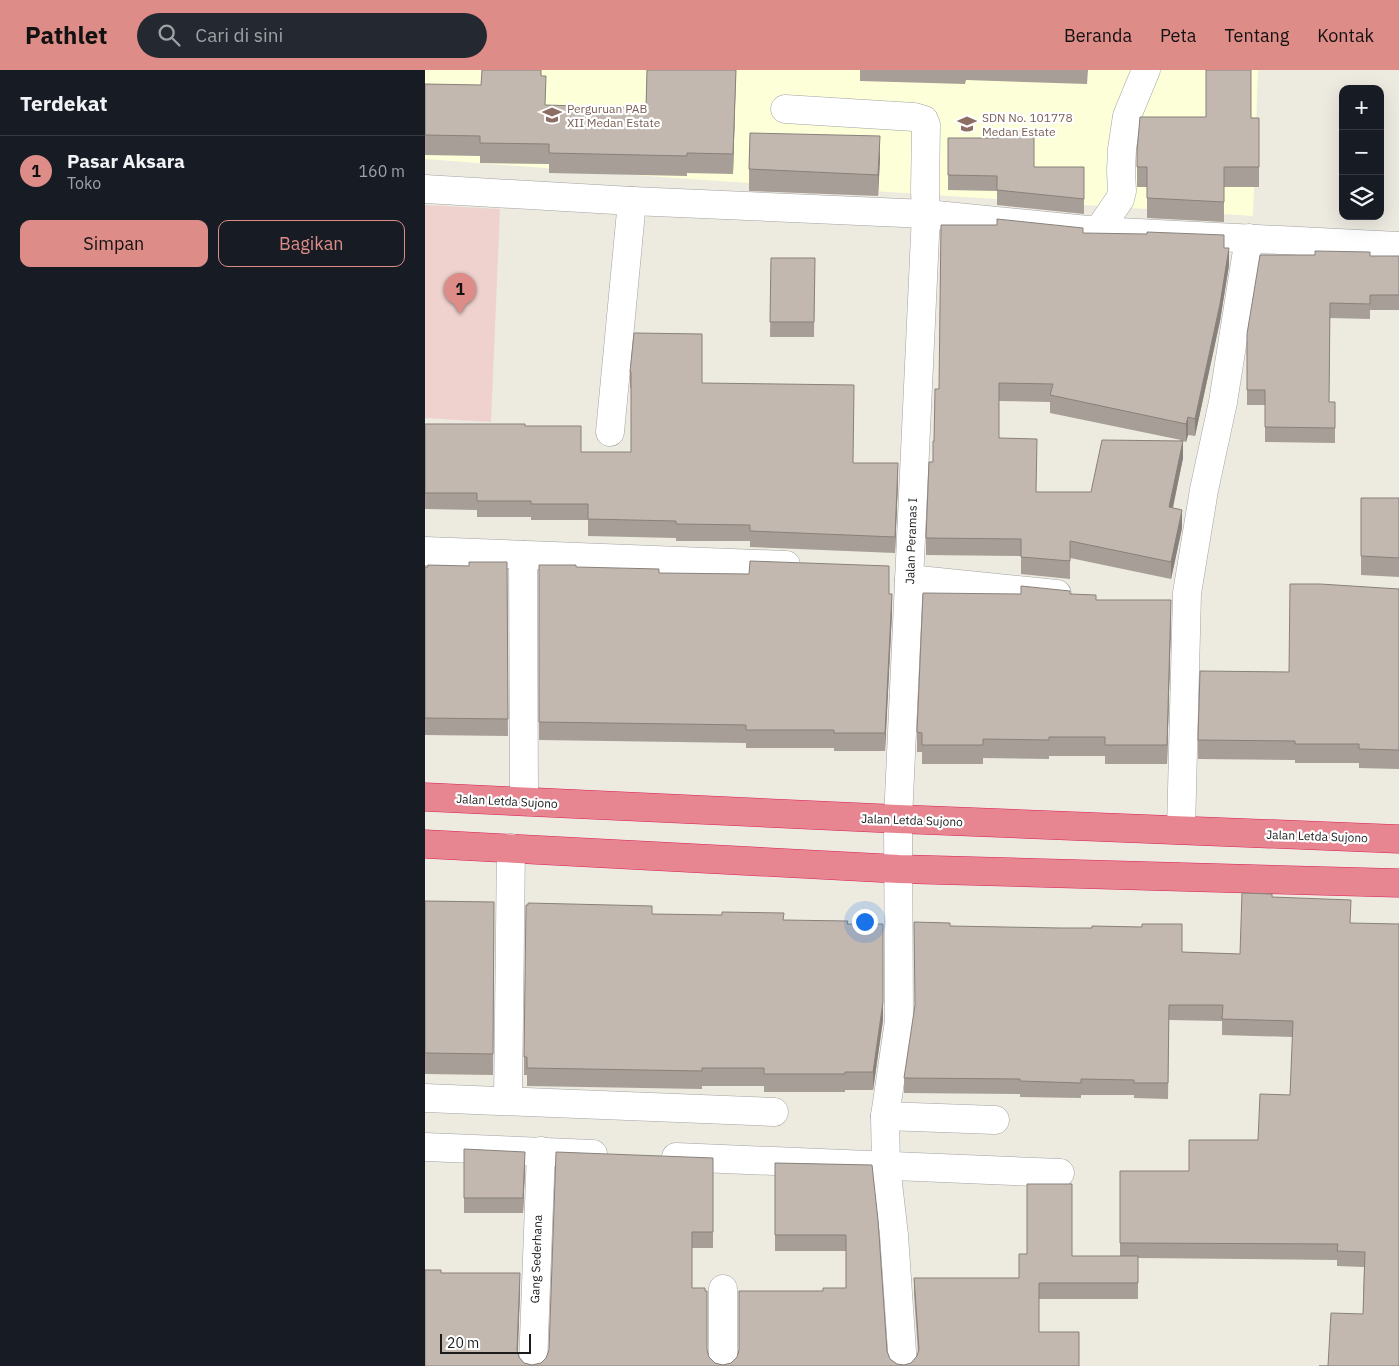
<!DOCTYPE html>
<html lang="id">
<meta charset="utf-8">
<style>
:root{--surface:#171b24;--page:#242831;--text:#f1f3f6;--muted:#9ea1a6;--line:#363941;--accent:#de8c87}
body{margin:0;font-family:"IBM Plex Sans",sans-serif;background:var(--page);color:var(--text)}
.controls{position:absolute;right:15px;top:15px;display:grid;overflow:hidden;border-radius:10px;box-shadow:0 5px 20px #0002}
.controls button{width:45px;height:45px;display:grid;place-items:center;padding:0;border:0;border-bottom:1px solid var(--line);background:var(--surface);color:var(--text);font:25px sans-serif}
.scale{position:absolute;left:15px;bottom:12px;width:91px;box-sizing:border-box;padding-left:5px;border:2px solid #1b1b1b;border-top:0;font-size:14px;line-height:18px;white-space:nowrap;color:#1b1b1b;-webkit-text-stroke:4px #fff;paint-order:stroke}
.you{position:absolute;left:439px;top:851px;width:18px;height:18px;margin:-12px;border:4px solid #fff;border-radius:50%;background:#1a73e8;box-shadow:0 0 0 8px #1a73e833}
.badge{display:grid;place-items:center;width:32px;height:32px;border-radius:50%;background:var(--accent);color:#111;font-size:16px;font-weight:700}
.pin{position:absolute;translate:-50% -41px;filter:drop-shadow(0 1px 2px #0008)}
.pin::after{content:'';position:absolute;top:26px;width:18px;height:15px;background:inherit;clip-path:polygon(0 0,100% 0,50% 100%)}
.list{margin:0;padding:0;list-style:none}
h2{display:flex;justify-content:space-between;align-items:center;height:65px;margin:0;padding:0 20px;font-size:21px}
h2 small{font-size:16px;font-weight:400;color:var(--muted)}
.list li{display:grid;grid-template-columns:32px 1fr auto;gap:15px;align-items:center;box-sizing:border-box;height:70px;padding:0 20px;border-top:1px solid var(--line)}
.list b{display:block;font-size:19px;white-space:nowrap}
.list p{margin:0;font-size:16px;white-space:nowrap;color:var(--muted)}
.list em{font-size:16px;font-style:normal;color:var(--muted)}
.actions{display:flex;gap:10px;padding:15px 20px}
.actions a{flex:1;padding:11px 0;border:1px solid var(--accent);border-radius:10px;text-align:center;font-size:18px;color:var(--accent)}
.actions .main{background:var(--accent);color:#111}
.icon{flex:none;width:28px;height:28px;fill:none;stroke:currentColor;stroke-width:2;stroke-linecap:round;stroke-linejoin:round}
.map{position:relative;flex:none;width:974px;height:1296px;overflow:hidden}
header{display:flex;align-items:center;gap:30px;box-sizing:border-box;height:70px;padding:0 25px;background:var(--accent);color:#111}
header strong{font-size:24px}
nav{display:flex;gap:28px;margin-inline-start:auto;font-size:18px}
.search{width:350px;height:45px;background:var(--page);display:flex;align-items:center;gap:12px;box-sizing:border-box;padding:0 18px;border-radius:28px;color:var(--muted);font-size:19px}
main{display:flex}
aside{flex:1;background:var(--surface)}
.map>svg:first-child{display:block}
.commercial{fill:#efd2ce}
.education{fill:#fcffd7}
.lines{fill:none;stroke-linecap:round;stroke-linejoin:round}
.minor-casing{stroke:#a2a2a2;stroke-width:29}
.highway-casing{stroke:#d82053;stroke-width:29}
.minor{stroke:#fff;stroke-width:28}
.highway{stroke:#e78591;stroke-width:28}
.wall{fill:#a79e97;fill-rule:evenodd}
.shaded-wall{fill:#88817b}
.building{fill:#c2b8b0;stroke:#88817b}
.labels{text-anchor:middle;dominant-baseline:central;stroke-width:4.5;stroke-linejoin:round;paint-order:stroke}
.education-label{font-size:12px;fill:#785e54;stroke:#fff;text-anchor:start}
.street-label{font-size:12px;fill:#1b1b1b;stroke:#fff}
</style>
<header>
<strong>Pathlet</strong>
<div class="search"><svg class="icon" aria-label="search" viewBox="0 0 24 24"><circle cx="10" cy="10" r="6"/><path d="M15 15l6 6"/></svg>Cari di sini</div>
<nav><a>Beranda</a><a>Peta</a><a>Tentang</a><a>Kontak</a></nav>
</header>
<main>
<aside>
<h2>Terdekat<small></small></h2>
<ul class="list">
<li><span class="badge">1</span><div><b>Pasar Aksara</b><p>Toko</p></div><em>160 m</em></li>
</ul>
<div class="actions"><a class="main">Simpan</a><a>Bagikan</a></div>
</aside>
<div class="map">
<svg width="974" height="1296" viewBox="0 0 974 1296">
<rect width="100%" height="100%" fill="#edeae0"/>
<path class="commercial" d="M 0,135 L 75,139 L 66,352 L 0,348 Z"/>
<path class="education" d="M 0,0 L 833,0 L 828,146 L 249,108 L 0,89 Z"/>
<g class="lines">
<g class="minor-casing">
<g id="minor">
<path d="M 360,39 L 489,47 L 499,50 L 501,55 L 500,121 L 501,144 L 473,749 L 474,951 L 460,1046 L 461,1096 L 469,1165 L 478,1296"/>
<path d="M 0,119 L 207,131 L 501,144 L 673,161 L 974,176"/>
<path d="M 673,161 L 695,129 L 697,121 L 696,101 L 697,79 L 702,46 L 721,0"/>
<path d="M 185,362 L 207,131"/>
<path d="M 0,481 L 361,495"/>
<path d="M 98,485 L 99,731"/>
<path d="M 484,509 L 632,524"/>
<path d="M 756,760 L 762,523 L 779,420 L 798,332 L 824,168"/>
<path d="M 0,1028 L 349,1042"/>
<path d="M 83,1030 L 86,778"/>
<path d="M 460,1046 L 570,1050"/>
<path d="M 0,1077 L 168,1084"/>
<path d="M 251,1087 L 635,1103"/>
<path d="M 298,1219 L 298,1296"/>
<path d="M 108,1296 L 116,1081"/>
</g>
</g>
<g class="highway-casing">
<g id="highway">
<path d="M 0,727 L 473,749 L 974,769"/>
<path d="M 0,774 L 474,799 L 974,813"/>
</g>
</g>
<use href="#minor" class="minor"/>
<use href="#highway" class="highway"/>
</g>
<g class="wall">
<path d="M 57,0 L 116,0 L 116,6 L 120,35 L 221,38 L 222,0 L 311,0 L 308,104 L 262,103 L 262,106 L 124,103 L 124,94 L 55,93 L 55,86 L 0,85 L 0,14 L 56,15 Z"/>
<path d="M 435,0 L 663,0 L 662,14 L 541,10 L 540,14 L 435,11 Z"/>
<path d="M 781,47 L 834,48 L 834,117 L 799,117 L 799,152 L 722,148 L 722,117 L 712,117 L 712,81 Z"/>
<path d="M 523,68 L 609,97 L 659,97 L 659,144 L 572,135 L 572,121 L 523,120 Z"/>
<path d="M 455,88 L 453,126 L 324,121 L 324,99 Z"/>
<path d="M 658,163 L 799,178 L 804,195 L 795,251 L 770,366 L 763,365 L 761,372 L 758,371 L 758,388 L 748,438 L 757,458 L 746,509 L 645,488 L 645,509 L 596,504 L 596,486 L 501,485 L 501,468 L 514,319 ZM 574,331 L 625,332 L 625,343 L 756,370 L 666,422 L 612,422 L 574,368 Z"/>
<path d="M 945,186 L 974,186 L 974,240 L 945,240 L 945,249 L 905,248 L 904,332 L 910,332 L 910,373 L 840,372 L 840,335 L 822,335 L 822,264 Z"/>
<path d="M 346,188 L 390,188 L 389,267 L 345,267 Z"/>
<path d="M 205,302 L 277,313 L 428,393 L 473,410 L 470,483 L 325,477 L 325,471 L 251,471 L 251,468 L 163,466 L 163,450 L 106,450 L 106,447 L 52,447 L 52,440 L 0,439 L 0,354 L 100,356 L 156,382 L 206,382 L 206,318 L 205,318 Z"/>
<path d="M 936,428 L 974,428 L 974,507 L 936,505 Z"/>
<path d="M 82,492 L 83,666 L 0,665 L 0,497 L 44,496 Z"/>
<path d="M 114,495 L 234,503 L 464,524 L 467,542 L 460,681 L 409,681 L 409,678 L 321,678 L 321,673 L 114,670 Z"/>
<path d="M 974,519 L 974,699 L 934,698 L 934,693 L 870,693 L 870,690 L 773,689 L 773,670 Z"/>
<path d="M 596,524 L 645,524 L 671,530 L 746,549 L 742,694 L 680,694 L 680,686 L 624,686 L 624,689 L 558,688 L 558,694 L 497,694 L 497,682 L 492,682 L 492,662 Z"/>
<path d="M 847,827 L 926,853 L 974,1296 L 903,1296 L 938,1244 L 939,1197 L 912,1196 L 912,1190 L 713,1188 L 713,1229 L 614,1229 L 614,1262 L 654,1296 L 0,1296 L 16,1203 L 95,1219 L 93,1282 L 94,1287 L 99,1293 L 107,1295 L 116,1293 L 121,1288 L 288,1088 L 288,1178 L 267,1178 L 267,1218 L 284,1287 L 290,1293 L 298,1295 L 306,1293 L 398,1221 L 421,1218 L 421,1181 L 350,1181 L 350,1093 L 447,1095 L 462,1281 L 465,1289 L 472,1294 L 479,1295 L 486,1293 L 492,1286 L 493,1283 L 489,1224 L 489,1208 L 594,1208 L 647,1186 L 695,1186 L 695,1101 L 764,1101 L 833,1070 L 865,1025 L 868,967 L 797,965 L 797,951 L 744,950 L 743,1029 L 709,1028 L 709,1025 L 656,1025 L 656,1028 L 595,1027 L 595,1024 L 479,1023 L 479,1008 L 525,856 L 757,882 L 815,884 Z"/>
<path d="M 0,831 L 69,832 L 68,1005 L 0,1004 Z"/>
<path d="M 227,844 L 359,850 L 422,854 L 458,950 L 448,1020 L 420,1020 L 420,1022 L 339,1022 L 339,1016 L 277,1016 L 277,1019 L 102,1016 L 102,1005 L 99,1005 L 99,987 Z"/>
<path d="M 39,1079 L 100,1097 L 98,1143 L 39,1143 Z"/>
</g>
<g class="shaded-wall">
<path d="M 311,0 L 308,104 L 308,84 Z"/>
<path d="M 455,66 L 455,88 L 453,126 L 453,105 Z"/>
<path d="M 804,178 L 804,195 L 795,251 L 770,366 L 770,349 Z"/>
<path d="M 763,347 L 763,365 L 761,372 L 761,354 Z"/>
<path d="M 758,371 L 758,388 L 744,455 L 744,437 Z"/>
<path d="M 473,393 L 473,410 L 470,483 L 470,467 Z"/>
<path d="M 757,440 L 757,458 L 746,509 L 746,492 Z"/>
<path d="M 467,524 L 467,542 L 460,681 L 460,663 Z"/>
<path d="M 746,530 L 746,549 L 742,694 L 742,675 Z"/>
<path d="M 458,932 L 458,950 L 448,1020 L 448,1002 Z"/>
<path d="M 100,1082 L 100,1097 L 98,1143 L 98,1128 Z"/>
<path d="M 95,1203 L 95,1219 L 92,1296 L 92,1280 Z"/>
</g>
<g class="building">
<path d="M 57,0 L 116,0 L 116,6 L 121,6 L 120,35 L 221,38 L 222,0 L 311,0 L 308,84 L 262,83 L 262,86 L 124,83 L 124,74 L 55,73 L 55,66 L 0,65 L 0,14 L 56,15 Z"/>
<path d="M 781,0 L 826,0 L 826,48 L 834,48 L 834,97 L 799,97 L 799,132 L 722,128 L 722,97 L 712,97 L 712,81 L 715,47 L 781,47 Z"/>
<path d="M 573,61 L 609,61 L 609,97 L 659,97 L 659,129 L 572,120 L 572,106 L 523,105 L 523,68 L 573,68 Z"/>
<path d="M 325,63 L 455,66 L 453,105 L 324,99 Z"/>
<path d="M 572,149 L 658,158 L 658,163 L 722,164 L 722,162 L 799,165 L 799,178 L 804,178 L 795,234 L 770,349 L 763,347 L 761,354 L 625,325 L 628,314 L 574,313 L 574,368 L 612,369 L 611,422 L 666,422 L 677,370 L 758,371 L 744,437 L 757,440 L 746,492 L 645,471 L 645,491 L 596,487 L 596,469 L 501,468 L 504,392 L 508,392 L 508,371 L 509,371 L 510,319 L 514,319 L 516,155 L 572,155 Z"/>
<path d="M 890,181 L 945,182 L 945,186 L 974,186 L 974,225 L 945,225 L 945,234 L 905,233 L 904,332 L 910,332 L 910,358 L 840,357 L 840,320 L 822,320 L 822,264 L 835,185 L 890,185 Z"/>
<path d="M 346,188 L 390,188 L 389,252 L 345,252 Z"/>
<path d="M 209,263 L 277,264 L 277,313 L 429,315 L 428,393 L 473,393 L 470,467 L 325,461 L 325,455 L 251,454 L 251,451 L 163,449 L 163,434 L 106,434 L 106,431 L 52,431 L 52,423 L 0,423 L 0,354 L 100,354 L 100,356 L 156,356 L 156,382 L 206,382 L 206,302 L 205,302 Z"/>
<path d="M 936,428 L 974,428 L 974,488 L 936,486 Z"/>
<path d="M 325,491 L 464,496 L 464,524 L 467,524 L 460,663 L 409,663 L 409,660 L 321,660 L 321,655 L 114,652 L 114,495 L 151,495 L 151,497 L 234,499 L 234,503 L 324,504 Z"/>
<path d="M 44,492 L 82,492 L 83,649 L 0,648 L 0,497 L 3,497 L 3,495 L 44,496 Z"/>
<path d="M 865,514 L 895,514 L 974,519 L 974,680 L 934,679 L 934,674 L 870,674 L 870,671 L 773,670 L 775,601 L 864,602 Z"/>
<path d="M 596,516 L 645,521 L 645,524 L 671,525 L 671,530 L 746,530 L 742,675 L 680,675 L 680,667 L 624,667 L 624,670 L 558,669 L 558,675 L 497,675 L 497,663 L 492,662 L 498,523 L 596,524 Z"/>
<path d="M 817,823 L 847,824 L 847,827 L 926,830 L 925,853 L 974,854 L 974,1296 L 894,1296 L 903,1296 L 906,1243 L 938,1244 L 940,1182 L 912,1181 L 913,1174 L 695,1173 L 695,1101 L 764,1101 L 764,1070 L 833,1070 L 835,1024 L 865,1025 L 868,951 L 797,949 L 798,935 L 744,935 L 743,1013 L 709,1013 L 709,1010 L 656,1009 L 656,1013 L 595,1011 L 595,1009 L 479,1008 L 490,935 L 489,852 L 525,853 L 525,856 L 635,858 L 667,858 L 667,856 L 717,857 L 717,854 L 757,854 L 757,882 L 815,884 Z"/>
<path d="M 0,831 L 69,832 L 68,984 L 0,983 Z"/>
<path d="M 103,833 L 227,836 L 227,844 L 297,845 L 297,842 L 359,843 L 358,850 L 423,851 L 422,854 L 458,854 L 458,932 L 448,1002 L 420,1002 L 420,1004 L 339,1004 L 339,998 L 277,998 L 277,1001 L 102,998 L 102,987 L 99,987 L 101,835 L 103,835 Z"/>
<path d="M 39,1079 L 100,1082 L 98,1128 L 39,1128 Z"/>
<path d="M 131,1082 L 288,1088 L 288,1162 L 267,1162 L 267,1218 L 280,1218 L 280,1221 L 282,1221 L 282,1280 L 284,1287 L 290,1293 L 298,1295 L 306,1293 L 312,1287 L 314,1280 L 314,1221 L 398,1221 L 398,1218 L 421,1218 L 421,1165 L 350,1165 L 350,1093 L 447,1095 L 453,1150 L 462,1281 L 465,1289 L 472,1294 L 479,1295 L 486,1293 L 492,1286 L 494,1279 L 489,1208 L 594,1208 L 594,1184 L 602,1184 L 602,1114 L 647,1114 L 647,1186 L 713,1186 L 713,1213 L 614,1213 L 614,1262 L 654,1262 L 654,1296 L 0,1296 L 0,1200 L 16,1200 L 16,1203 L 95,1203 L 92,1280 L 94,1287 L 99,1293 L 107,1295 L 116,1293 L 121,1288 L 124,1280 Z"/>
</g>
<defs>
<g id="school-bare" transform="scale(1.5)"><path d="M0-5L7-2L0 1L-7-2ZM-4 1L0 2.5L4 1V4Q0 6-4 4Z" fill="#8d6e63" stroke="#fff" stroke-width="2.5" paint-order="stroke"/></g>
</defs>
<g fill-rule="evenodd">
<use href="#school-bare" x="127" y="45"/>
<use href="#school-bare" x="542" y="54"/>
</g>
<g class="labels">
<g class="education-label">
<text x="142" y="38">Perguruan PAB<tspan x="142" dy="14">XII Medan Estate</tspan></text>
<text x="557" y="47">SDN No. 101778<tspan x="557" dy="14">Medan Estate</tspan></text>
</g>
<g class="street-label">
<text transform="translate(486 471) rotate(-88)">Jalan Peramas I</text>
<text transform="translate(82 731) rotate(3)">Jalan Letda Sujono</text>
<text transform="translate(487 750) rotate(2)">Jalan Letda Sujono</text>
<text transform="translate(892 766) rotate(2)">Jalan Letda Sujono</text>
<text transform="translate(111 1189) rotate(-88)">Gang Sederhana</text>
</g>
</g>
</svg>
<div class="controls">
<button>+</button>
<button>−</button>
<button><svg class="icon" aria-label="layers" viewBox="0 0 24 24"><path d="M12 4l9 5-9 5-9-5zM3 14l9 5 9-5"/></svg></button>
</div>
<div class="scale">20 m</div>
<div class="you"></div>
<div class="pin badge" style="left:35px;top:244px">1</div>
</div>
</main>
